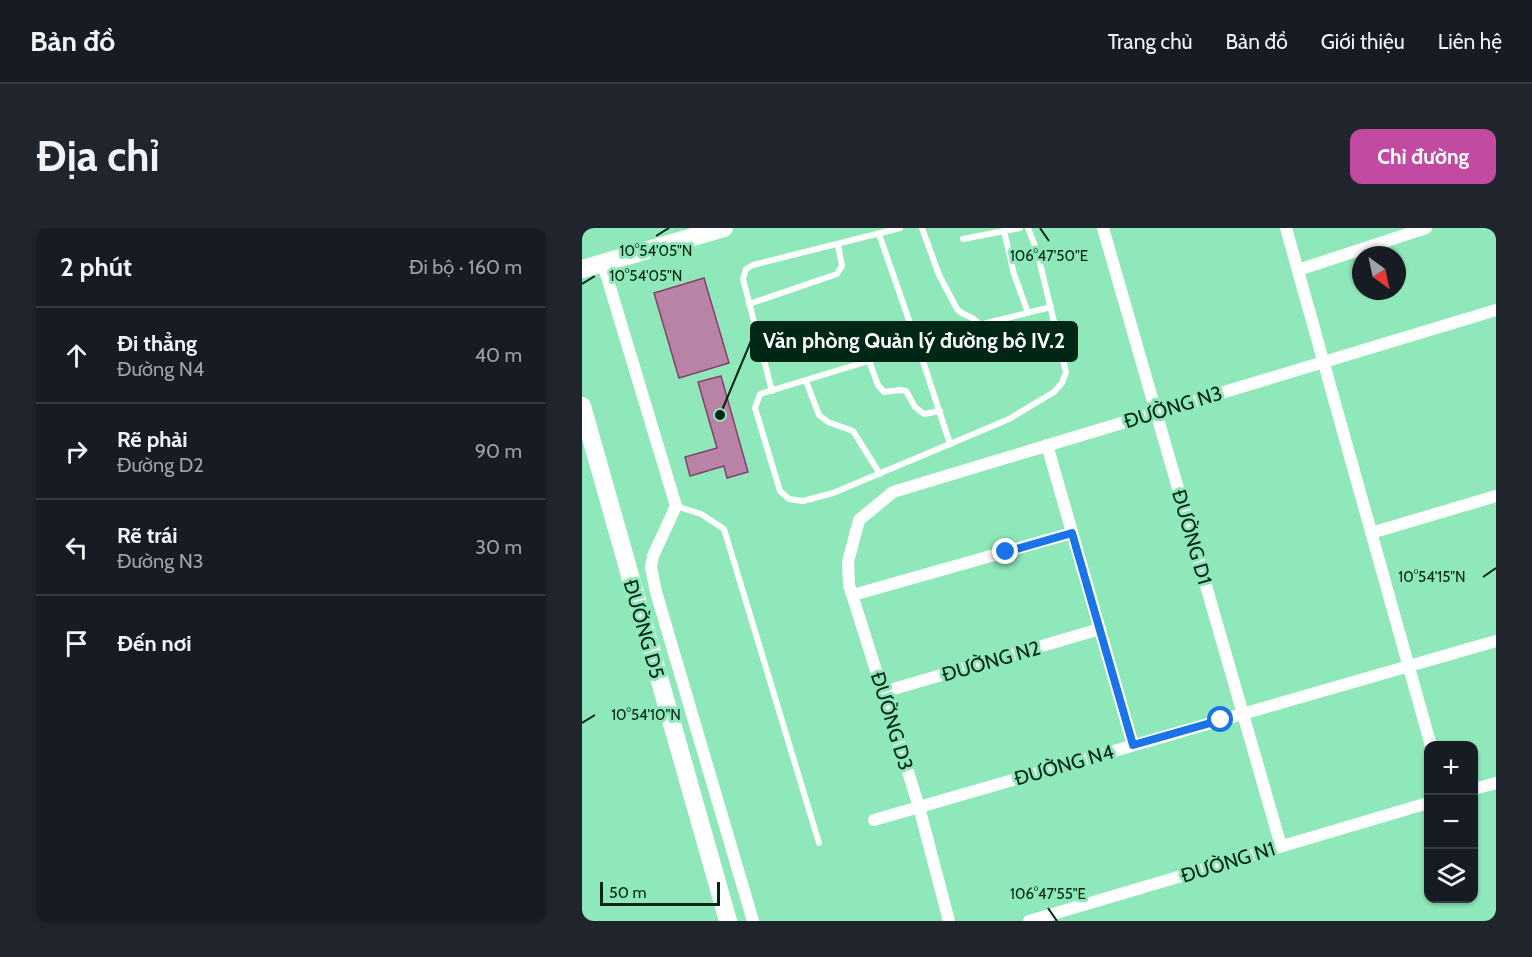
<!DOCTYPE html>
<html lang="vi">
<meta charset="utf-8">
<style>
:root{--surface:#171b24;--page:#20242c;--text:#f1f3f6;--muted:#9ea1a6;--line:#363941;--accent:#c24aa0}
body{margin:0;font-family:Cabin,sans-serif;background:var(--page);color:var(--text)}
.controls{position:absolute;right:18px;bottom:18px;display:grid;overflow:hidden;border-radius:12px;box-shadow:0 2px 4px #0004}
.controls button{width:54px;height:54px;display:grid;place-items:center;padding:0;border:0;border-bottom:2px solid var(--line);background:var(--surface);color:var(--text);font:30px sans-serif}
.compass{position:absolute;left:770px;top:18px;width:54px;height:54px;border-radius:50%;background:var(--surface);box-shadow:0 2px 4px #0004;rotate:147deg}
.scale{position:absolute;left:18px;bottom:15px;width:120px;box-sizing:border-box;padding-left:6px;border:3px solid #002615;border-top:0;font-size:16px;line-height:21px;white-space:nowrap;color:#002615;-webkit-text-stroke:4px #8fe8ba;paint-order:stroke}
.stop{position:absolute;width:18px;height:18px;margin:-14px;border:4px solid #1a73e8;border-radius:50%;background:#fff}
.stop.end{background:#1a73e8;border-color:#fff;box-shadow:0 2px 6px #0008}
.list{margin:0;padding:0;list-style:none}
h2{display:flex;justify-content:space-between;align-items:center;height:78px;margin:0;padding:0 24px;font-size:26px}
h2 small{font-size:20px;font-weight:400;color:var(--muted)}
.list li{display:grid;grid-template-columns:39px 1fr auto;gap:18px;align-items:center;box-sizing:border-box;height:96px;padding:0 24px;border-top:2px solid var(--line)}
.list b{display:block;font-size:22px;white-space:nowrap}
.list p{margin:0;font-size:20px;white-space:nowrap;color:var(--muted)}
.list em{font-size:20px;font-style:normal;color:var(--muted)}
.icon{flex:none;width:33px;height:33px;fill:none;stroke:currentColor;stroke-width:2;stroke-linecap:round;stroke-linejoin:round}
.map{position:relative;flex:none;width:914px;height:693px;overflow:hidden;border-radius:12px}
header{display:flex;align-items:center;gap:36px;box-sizing:border-box;height:84px;padding:0 30px;background:var(--surface);border-bottom:2px solid var(--line)}
header strong{font-size:28px}
nav{display:flex;gap:33px;margin-inline-start:auto;font-size:21px}
.intro{display:flex;align-items:center;justify-content:space-between;box-sizing:border-box;height:144px;padding:0 36px}
h1{margin:0;font-size:42px}
.button{padding:15px 27px;border-radius:12px;background:var(--accent);color:#fff;font-size:21px;font-weight:700}
main{display:flex;gap:36px;padding:0 36px}
aside{flex:1;background:var(--surface);border-radius:12px;box-shadow:0 2px 4px #0004}
.map>svg:first-child{display:block}
.building{fill:#b983a6;stroke:#84416f;stroke-width:1.5}
.lines{fill:none;stroke-linecap:round;stroke-linejoin:round}
.lane{stroke:#fff;stroke-width:6}
.street{stroke:#fff;stroke-width:12}
.secondary{stroke:#fff;stroke-width:18}
.route{stroke:#1a73e8;stroke-width:8}
.ticks{fill:none;stroke:#002615;stroke-width:2}
.labels{text-anchor:middle;dominant-baseline:central;stroke-width:6;stroke-linejoin:round;paint-order:stroke}
.street-label{font-size:20px;fill:#002615;stroke:#8fe8ba}
.ticks-label{font-size:15px;text-anchor:middle;fill:#002615;stroke:#8fe8ba;stroke-width:6;stroke-linejoin:round;paint-order:stroke}
.leader{fill:none;stroke:#002615;stroke-width:2}
.callout-dot{fill:#002615;stroke:#8fe8ba;stroke-width:2}
.callout{fill:#002615;stroke:#002615;stroke-width:2}
.callout-label{font-size:21px;text-anchor:middle;font-weight:bold;fill:#fff}
</style>
<header>
<strong>Bản đồ</strong>
<nav><a>Trang chủ</a><a>Bản đồ</a><a>Giới thiệu</a><a>Liên hệ</a></nav>
</header>
<div class="intro"><h1>Địa chỉ</h1><a class="button">Chỉ đường</a></div>
<main>
<aside>
<h2>2 phút<small>Đi bộ · 160 m</small></h2>
<ul class="list">
<li><svg class="icon" aria-label="ahead" viewBox="0 0 24 24"><path d="M12 20V5M6 11l6-6 6 6"/></svg><div><b>Đi thẳng</b><p>Đường N4</p></div><em>40 m</em></li>
<li><svg class="icon" aria-label="right" viewBox="0 0 24 24"><path d="M7 20v-9h11M14 6l5 5-5 5"/></svg><div><b>Rẽ phải</b><p>Đường D2</p></div><em>90 m</em></li>
<li><svg class="icon" aria-label="left" viewBox="0 0 24 24"><path d="M17 20v-9H6M10 6l-5 5 5 5"/></svg><div><b>Rẽ trái</b><p>Đường N3</p></div><em>30 m</em></li>
<li><svg class="icon" aria-label="arrive" viewBox="0 0 24 24"><path d="M6 21V4h12l-3 4 3 4H6"/></svg><div><b>Đến nơi</b></div></li>
</ul>
</aside>
<div class="map">
<svg width="914" height="693" viewBox="0 0 914 693">
<rect width="100%" height="100%" fill="#8fe8ba"/>
<g class="building">
<path d="M 122,50 L 147,135 L 97,150 L 72,65 Z"/>
<path d="M 139,148 L 166,244 L 145,250 L 142,238 L 108,248 L 103,229 L 135,220 L 116,154 Z"/>
</g>
<g class="lines">
<g class="lane">
<path d="M 340,0 L 357,47 L 375,81 C 382,89 392,87 397,97 L 336,118 L 368,216 L 427,191 L 472,164 L 480,155 L 484,144 L 455,23 L 446,0"/>
<path d="M 422,3 L 438,0"/>
<path d="M 297,6 L 336,118 L 178,166 L 173,180 L 198,263 L 207,271 L 221,273 L 251,265 L 368,216"/>
<path d="M 381,11 L 422,3 L 432,46 L 446,85"/>
<path d="M 167,76 L 255,46 L 260,38 L 256,17"/>
<path d="M 397,97 L 469,79"/>
<path d="M 287,133 L 296,157 L 302,164 L 318,162 L 324,163 L 333,179 L 342,186 L 358,183"/>
<path d="M 224,153 L 237,187 L 246,194 L 271,203 L 298,246"/>
<path d="M 190,163 L 161,51 L 164,41 L 171,37 L 318,0"/>
<path d="M 94,278 L 119,286 L 142,301 L 237,615"/>
</g>
<g class="street">
<path d="M 521,0 L 699,618"/>
<path d="M 704,0 L 849,518"/>
<path d="M 21,36 L 94,278 L 71,328 L 69,339 L 74,364 L 171,693"/>
<path d="M 716,42 L 844,0"/>
<path d="M 465,217 L 551,517"/>
<path d="M 789,305 L 914,268"/>
<path d="M 271,367 L 490,305"/>
<path d="M 301,464 L 518,401"/>
<path d="M 892,561 L 914,555"/>
<path d="M 292,592 L 914,413"/>
<path d="M 367,693 L 337,579 L 267,357 L 266,334 L 277,292 L 311,264 L 914,82"/>
<path d="M 447,693 L 846,575"/>
</g>
<g class="secondary">
<path d="M 0,41 L 142,0"/>
<path d="M 0,178 L 146,693"/>
</g>
</g>
<g class="lines">
<path class="route" d="M 424,324 L 490,305 L 551,517 L 639,492"/>
</g>
<path class="ticks" d="M 458,0 L 467,13M 74,8 L 87,0M 0,56 L 13,48M 901,349 L 914,340M 0,495 L 13,487M 466,680 L 475,693"/>
<g class="labels">
<g class="street-label">
<text transform="translate(591 179) rotate(-17)">ĐƯỜNG N3</text>
<text transform="translate(610 309) rotate(74)">ĐƯỜNG D1</text>
<text transform="translate(62 401) rotate(74)">ĐƯỜNG D5</text>
<text transform="translate(409 433) rotate(-16)">ĐƯỜNG N2</text>
<text transform="translate(310 493) rotate(73)">ĐƯỜNG D3</text>
<text transform="translate(482 537) rotate(-16)">ĐƯỜNG N4</text>
<text transform="translate(646 634) rotate(-17)">ĐƯỜNG N1</text>
</g>
</g>
<g class="ticks-label">
<text x="74" y="28">10°54'05"N</text>
<text x="467" y="33">106°47'50"E</text>
<text x="64" y="53">10°54'05"N</text>
<text x="850" y="354">10°54'15"N</text>
<text x="64" y="492">10°54'10"N</text>
<text x="466" y="671">106°47'55"E</text>
</g>
<path class="leader" d="M138 187L169 113"/>
<circle class="callout-dot" cx="138" cy="187" r="6"/>
<rect class="callout" x="169" y="94" width="326" height="39" rx="6"/>
<g class="callout-label">
<text x="332" y="120">Văn phòng Quản lý đường bộ IV.2</text>
</g>
</svg>
<div class="controls">
<button>+</button>
<button>−</button>
<button><svg class="icon" aria-label="layers" viewBox="0 0 24 24"><path d="M12 4l9 5-9 5-9-5zM3 14l9 5 9-5"/></svg></button>
</div>
<svg class="compass" viewBox="-18 -18 36 36"><path d="M0-13l5 13h-10z" fill="#e53935"/><path d="M0 13l5-13h-10z" fill="#9ea1a6"/></svg>
<div class="scale">50 m</div>
<div class="stop" style="left:639px;top:492px"></div>
<div class="stop end" style="left:424px;top:324px"></div>
</div>
</main>
